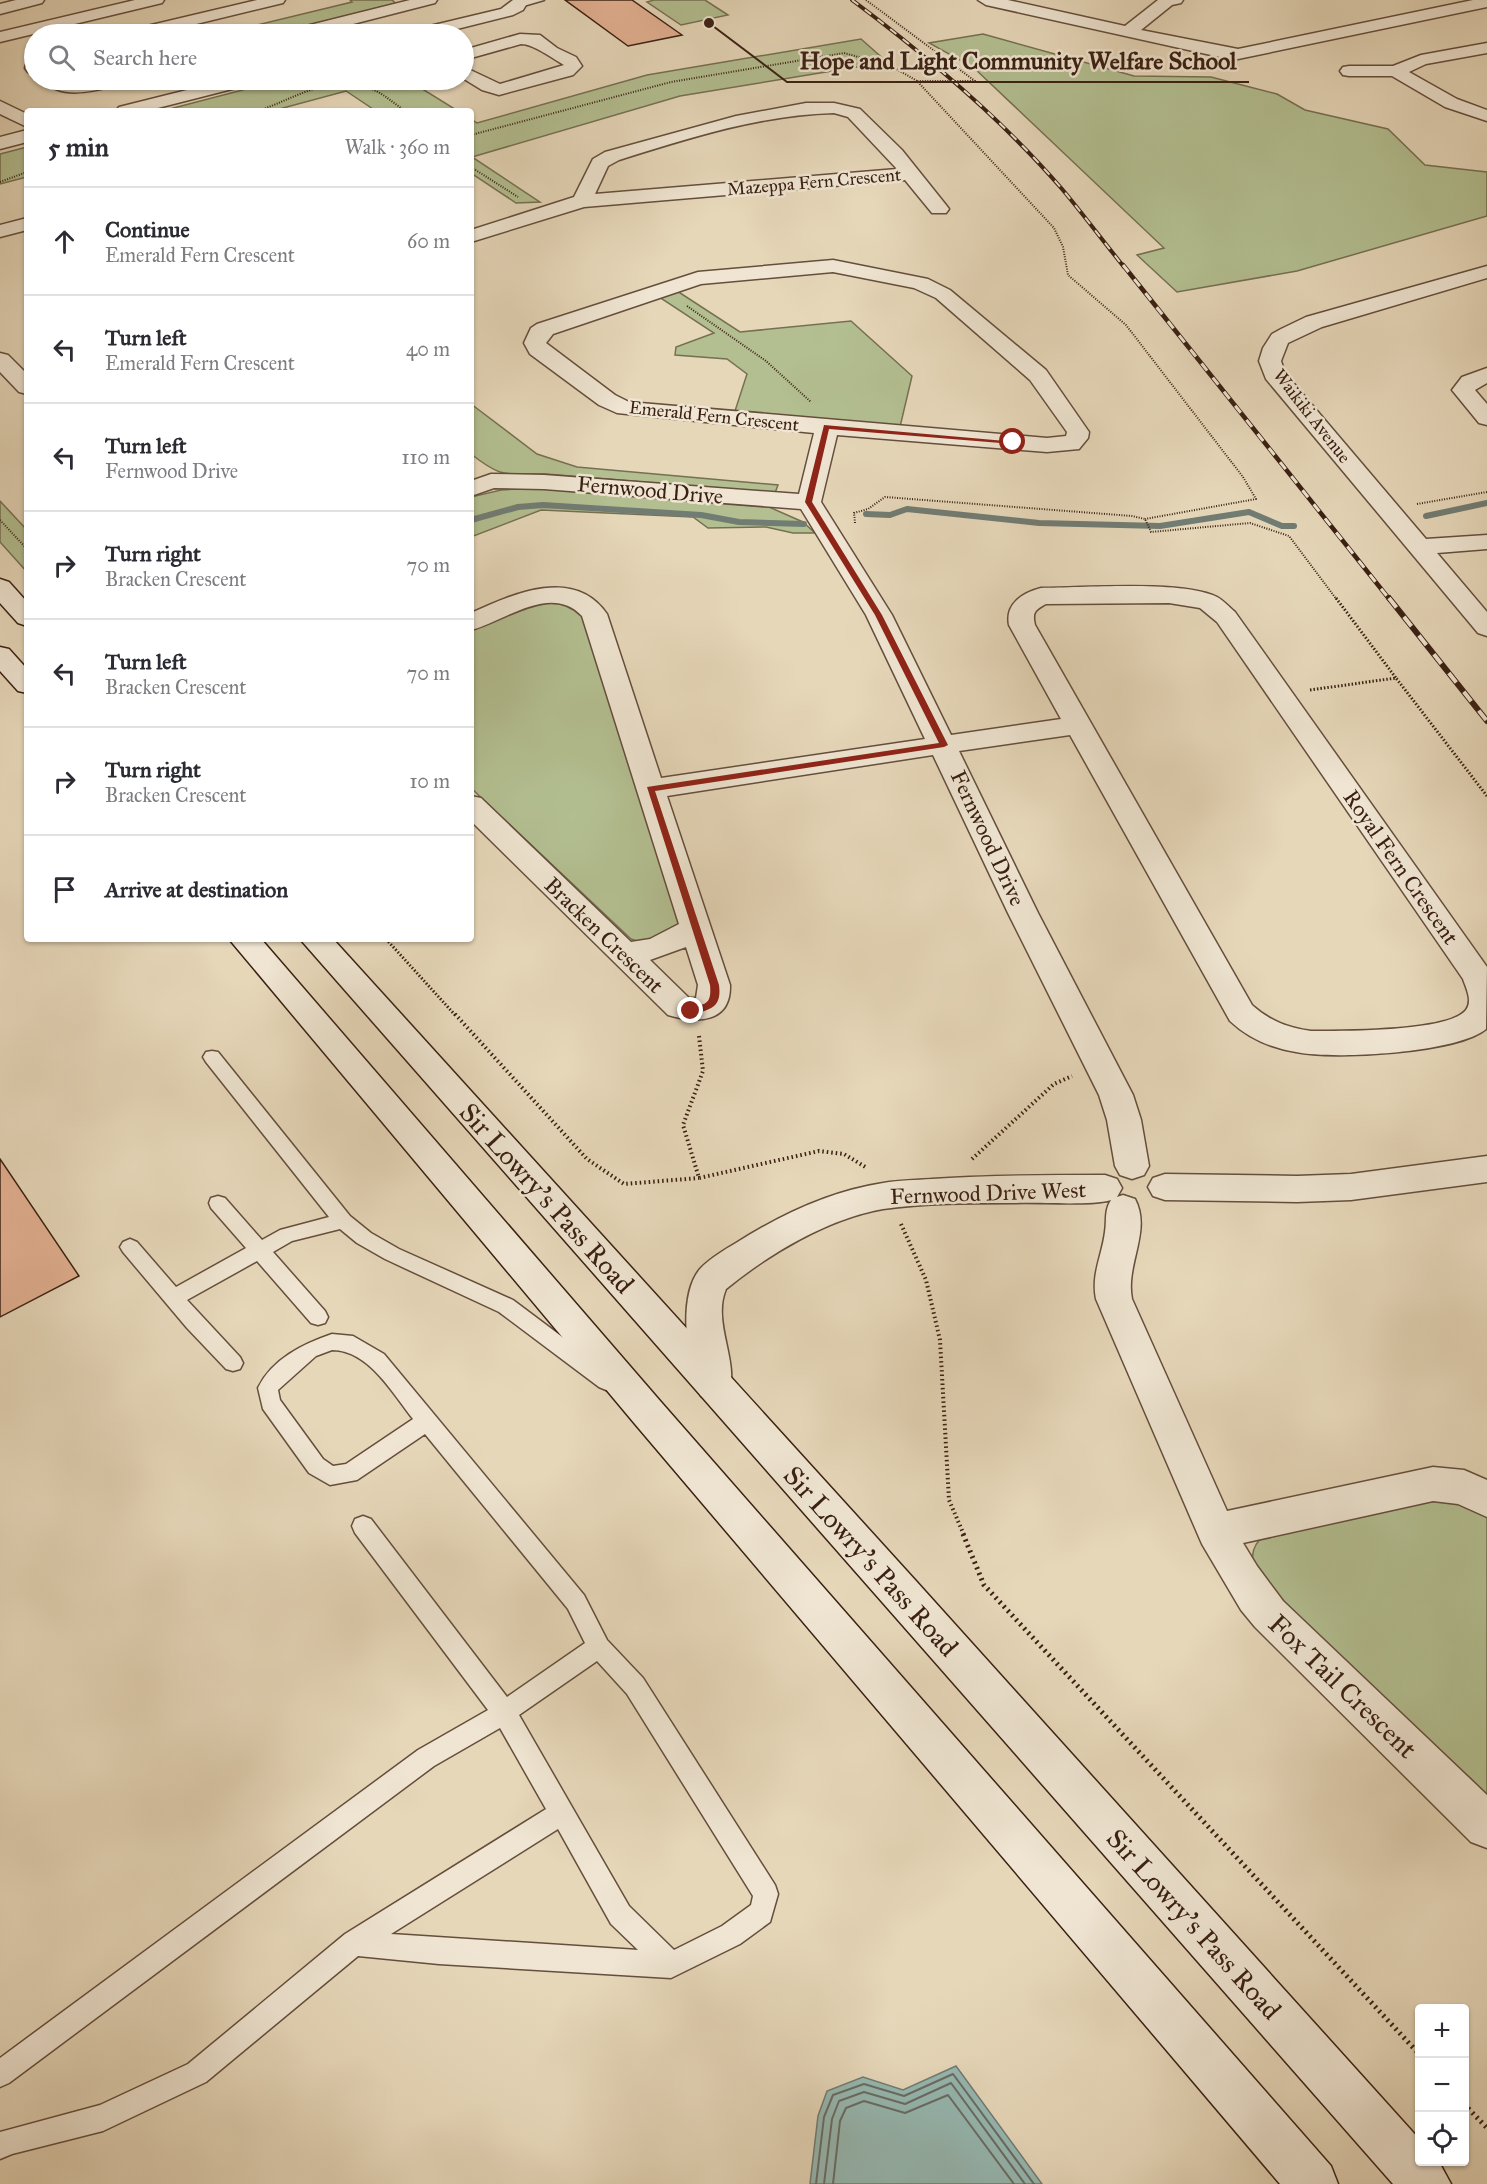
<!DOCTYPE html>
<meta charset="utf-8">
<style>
:root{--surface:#fff;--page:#f7f7f7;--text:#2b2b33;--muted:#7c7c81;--line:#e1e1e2}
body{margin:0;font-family:"IM FELL Great Primer",serif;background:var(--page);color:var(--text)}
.controls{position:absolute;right:18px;bottom:18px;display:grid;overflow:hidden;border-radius:6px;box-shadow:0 2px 4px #0004}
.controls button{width:54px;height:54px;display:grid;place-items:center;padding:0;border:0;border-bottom:2px solid var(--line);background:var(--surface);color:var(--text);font:30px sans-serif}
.stop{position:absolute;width:18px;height:18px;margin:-14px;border:4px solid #8f2418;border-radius:50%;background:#fff}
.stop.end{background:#8f2418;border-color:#fff;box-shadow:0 2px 6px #0008}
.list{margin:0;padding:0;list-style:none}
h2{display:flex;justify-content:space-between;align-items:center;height:78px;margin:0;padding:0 24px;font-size:26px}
h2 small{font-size:20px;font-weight:400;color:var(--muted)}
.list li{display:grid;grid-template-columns:39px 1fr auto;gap:18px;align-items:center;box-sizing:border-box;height:108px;padding:0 24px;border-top:2px solid var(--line)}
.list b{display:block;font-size:22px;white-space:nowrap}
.list p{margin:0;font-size:20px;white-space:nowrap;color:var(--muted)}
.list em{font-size:20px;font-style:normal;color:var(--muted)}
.icon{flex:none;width:33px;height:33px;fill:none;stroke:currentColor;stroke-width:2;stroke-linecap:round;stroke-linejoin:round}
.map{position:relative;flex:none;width:1487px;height:2184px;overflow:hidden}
.search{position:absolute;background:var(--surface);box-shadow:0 2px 4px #0004;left:24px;top:24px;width:450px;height:66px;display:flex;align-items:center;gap:15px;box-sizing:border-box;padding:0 21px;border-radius:33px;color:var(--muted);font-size:22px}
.panel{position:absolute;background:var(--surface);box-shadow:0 2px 4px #0004;left:24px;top:108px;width:450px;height:834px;border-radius:6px}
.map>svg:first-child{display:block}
.green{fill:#b3bf91;stroke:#767052;stroke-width:1.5}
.water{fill:#96b9b3;stroke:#717c73;stroke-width:1.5}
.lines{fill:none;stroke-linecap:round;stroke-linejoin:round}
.shore{stroke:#686c63;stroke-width:2}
.stream{stroke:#717c73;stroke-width:6}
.building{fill:#e3b192;stroke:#3a2013;stroke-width:1.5}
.lane-casing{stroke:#654e3c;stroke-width:3}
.street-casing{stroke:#654e3c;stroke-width:3}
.secondary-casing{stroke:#3a2013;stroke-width:3}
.path-far3{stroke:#3a2013;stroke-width:2;stroke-dasharray:1 1.5;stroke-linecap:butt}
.path-far2{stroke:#3a2013;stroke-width:3;stroke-dasharray:1.5 2;stroke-linecap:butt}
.path-far1{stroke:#3a2013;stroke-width:4;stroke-dasharray:1.5 3;stroke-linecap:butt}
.path{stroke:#3a2013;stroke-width:5;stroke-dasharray:2 4;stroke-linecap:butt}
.lane{fill:#efe5d2;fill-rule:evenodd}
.street{fill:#efe5d2;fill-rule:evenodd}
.secondary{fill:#efe5d2;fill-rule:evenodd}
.rail-far2-casing{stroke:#3a2013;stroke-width:4}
.rail-far1-casing{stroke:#3a2013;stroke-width:4.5}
.rail-casing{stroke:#3a2013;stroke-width:6}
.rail-far2{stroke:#efe5d2;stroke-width:2;stroke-dasharray:8;stroke-linecap:butt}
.rail-far1{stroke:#efe5d2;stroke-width:3;stroke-dasharray:9;stroke-linecap:butt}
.rail{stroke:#efe5d2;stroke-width:4;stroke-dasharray:12;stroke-linecap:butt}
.route{fill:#8f2418}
.labels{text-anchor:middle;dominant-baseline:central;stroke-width:5;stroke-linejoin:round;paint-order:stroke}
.far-street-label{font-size:18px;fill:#3a2013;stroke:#efe5d2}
.street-label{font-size:22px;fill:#3a2013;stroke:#efe5d2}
.near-street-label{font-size:27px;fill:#3a2013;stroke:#efe5d2}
.leader{fill:none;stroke:#3a2013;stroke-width:2}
.callout-dot{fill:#3a2013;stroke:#efe5d2;stroke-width:2}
.callout-label{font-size:24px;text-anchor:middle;font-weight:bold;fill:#3a2013;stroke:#efe5d2;stroke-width:5;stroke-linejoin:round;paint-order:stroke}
</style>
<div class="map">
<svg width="1487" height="2184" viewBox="0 0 1487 2184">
<rect width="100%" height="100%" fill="#e6d7b9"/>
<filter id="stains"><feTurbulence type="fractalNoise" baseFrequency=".00333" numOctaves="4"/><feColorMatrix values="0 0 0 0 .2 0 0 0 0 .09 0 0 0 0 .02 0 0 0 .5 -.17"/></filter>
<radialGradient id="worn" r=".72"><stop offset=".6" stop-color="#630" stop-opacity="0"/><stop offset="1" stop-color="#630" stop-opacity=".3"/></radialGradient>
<g class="green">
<path d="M 350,0 L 392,0 L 399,6 L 284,34 L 220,34 L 352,2 Z"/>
<path d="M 654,0 L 705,0 L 728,15 L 681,25 L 647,2 Z"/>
<path d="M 983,34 L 1134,76 L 1211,77 L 1277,94 L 1305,110 L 1388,129 L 1425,165 L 1487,172 L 1487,216 L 1297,271 L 1177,292 L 1137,255 L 1164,248 L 973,67 L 929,43 Z"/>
<path d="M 861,39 L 887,62 L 680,96 L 472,157 L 540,202 L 516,203 L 471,173 L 471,119 L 477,123 L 647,75 Z"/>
<path d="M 281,80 L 408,80 L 458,111 L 376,111 L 346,91 L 272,111 L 162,111 Z"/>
<path d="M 27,147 L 27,177 L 0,184 L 0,154 Z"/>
<path d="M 674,289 L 740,332 L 851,321 L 912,376 L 900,427 L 734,414 L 747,374 L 727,359 L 675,355 L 676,347 L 714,333 L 656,295 Z"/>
<path d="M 471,404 L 537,454 L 577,467 L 778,485 L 775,493 L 546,474 C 506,473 504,480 471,454 Z"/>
<path d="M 531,488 L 769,507 L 803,522 L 815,533 L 793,533 L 766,527 L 708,528 L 693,517 L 541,510 L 471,537 L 471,497 L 501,490 Z"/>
<path d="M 0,501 L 27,530 L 27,572 L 0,542 Z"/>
<path d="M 555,601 L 580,610 L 680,924 L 677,931 L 640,942 L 631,939 L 471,788 L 471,629 L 529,605 Z"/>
<path d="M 1438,1495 L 1487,1512 L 1487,1798 L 1265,1583 C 1252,1562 1245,1552 1266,1533 Z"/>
</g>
<path class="water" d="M 956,2066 L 1042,2184 L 810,2184 L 818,2116 L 827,2091 L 863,2077 L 903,2090 Z"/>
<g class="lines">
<g class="shore">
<path d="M 816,2184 L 824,2117 L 833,2095 L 864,2084 L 904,2096 L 953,2074 L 1034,2184"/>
<path d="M 824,2184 L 832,2119 L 839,2101 L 864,2092 L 905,2104 L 951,2083 L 1025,2184"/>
<path d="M 833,2184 L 840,2121 L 846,2108 L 864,2101 L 905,2113 L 948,2095 L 1014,2184"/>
</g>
<g class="stream">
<path d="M 866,514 L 890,515 L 907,509 L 1039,523 L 1160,526 L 1249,512 L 1282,526 L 1294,526"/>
<path d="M 1426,516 L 1487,503"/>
<path d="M 471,520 L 518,507 L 543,505 L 701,515 L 739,522 L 804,524"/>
</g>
</g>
<g class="building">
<path d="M 565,0 L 632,0 L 682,35 L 628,46 Z"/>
<path d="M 0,1159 L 79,1276 L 0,1317 Z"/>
</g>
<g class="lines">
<g class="lane-casing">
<g id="lane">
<path d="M 527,0 L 544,0 L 520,7 L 516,4 Z"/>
<path d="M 212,1051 L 218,1052 L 350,1216 L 371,1233 L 399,1249 L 513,1300 L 613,1375 L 616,1381 L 613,1387 L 606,1390 L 599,1387 L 499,1312 L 385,1259 L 357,1243 L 340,1229 L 292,1241 L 273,1252 L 325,1311 L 328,1317 L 325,1323 L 318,1325 L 311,1323 L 257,1261 L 187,1300 L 240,1357 L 243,1363 L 240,1369 L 233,1371 L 226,1369 L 187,1328 L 123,1252 L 120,1247 L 123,1242 L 130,1239 L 137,1242 L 176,1287 L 246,1248 L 211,1208 L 209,1203 L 211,1198 L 218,1196 L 225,1198 L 262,1240 L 280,1230 L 329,1217 L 206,1062 L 203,1057 L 206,1052 Z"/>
<path d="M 332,1334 L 353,1336 L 384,1354 L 584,1595 L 607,1640 L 643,1678 L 775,1885 L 778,1894 L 770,1922 L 740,1944 L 671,1978 L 439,1964 L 358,1956 L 206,2082 L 103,2131 L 12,2154 L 0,2159 L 0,2132 L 100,2105 L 188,2064 L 345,1934 L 546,1809 L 500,1728 L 434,1766 L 9,2083 L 0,2087 L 0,2058 L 418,1750 L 488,1710 L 355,1533 L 352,1526 L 355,1519 L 363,1516 L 371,1519 L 507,1697 L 585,1643 L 568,1609 L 425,1434 L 357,1480 L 330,1485 L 309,1473 L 263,1409 L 258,1388 C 272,1359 303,1344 332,1334 ZM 332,1350 C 369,1350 393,1394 413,1419 L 346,1464 L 333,1466 L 323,1459 L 280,1400 L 278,1390 L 316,1356 ZM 597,1661 L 627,1694 L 753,1896 L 751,1905 L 722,1926 L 674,1950 L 629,1906 L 519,1715 ZM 558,1829 L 611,1924 L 638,1950 L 391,1934 Z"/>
</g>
</g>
<g class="street-casing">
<g id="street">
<path d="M 16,0 L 44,0 L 42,3 L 0,14 L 0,4 Z"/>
<path d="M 135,0 L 164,0 L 162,3 L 0,42 L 0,32 Z"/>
<path d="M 257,0 L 285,0 L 283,3 L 155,34 L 128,34 L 130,30 Z"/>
<path d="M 410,0 L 437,0 L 435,3 L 314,34 L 288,34 L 290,30 Z"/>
<path d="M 513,0 L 529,0 L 523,10 L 513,15 L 437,34 L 411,34 L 413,30 L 501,9 Z"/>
<path d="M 978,0 L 1008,0 L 1125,26 L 1158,0 L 1183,0 L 1181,3 L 1172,5 L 1141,30 L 1238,49 L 1473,0 L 1487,0 L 1487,7 L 1238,59 L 1220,57 L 986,5 Z"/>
<path d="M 520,34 L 540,35 L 557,48 L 576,57 L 582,66 L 573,75 L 499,95 L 482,90 L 464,79 L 464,67 L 500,84 L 564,65 C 552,58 533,44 521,44 L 464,60 L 464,50 Z"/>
<path d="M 1487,43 L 1487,53 L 1426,64 L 1409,72 L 1457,99 L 1487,110 L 1487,121 L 1445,107 L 1392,76 L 1349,76 L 1343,75 L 1340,71 L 1343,67 L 1349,66 L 1393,66 L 1421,55 Z"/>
<path d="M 34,58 L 34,73 L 28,72 L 25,68 L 28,59 Z"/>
<path d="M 44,80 L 126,80 L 123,84 C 101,89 61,102 44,80 Z"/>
<path d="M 227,80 L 255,80 L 252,84 L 146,111 L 116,111 L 119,107 Z"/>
<path d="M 0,101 L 27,114 L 27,127 L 0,114 Z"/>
<path d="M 806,103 L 834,103 L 860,109 L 902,150 L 946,205 L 949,209 L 946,213 L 932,213 L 905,180 L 584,207 L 471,242 L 471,230 L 574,197 L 593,159 L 605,152 L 736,116 ZM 834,113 L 848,117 L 897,169 L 595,194 L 608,166 L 619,160 C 689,138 760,115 834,113 Z"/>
<path d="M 27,130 L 27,142 L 0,149 L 0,137 Z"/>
<path d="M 27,218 L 27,230 L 0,237 L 0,225 Z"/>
<path d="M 833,260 L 928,279 L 950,290 L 1046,370 L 1089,432 L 1088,438 L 1079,449 L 1047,452 L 837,435 L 821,502 L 892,615 L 951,735 L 1061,719 L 1009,625 C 1005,604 1022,593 1041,588 C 1083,588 1182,580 1217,597 C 1223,600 1229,607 1235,612 L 1487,967 L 1486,1029 C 1457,1053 1333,1060 1296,1052 C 1271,1048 1248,1038 1230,1021 L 1070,735 L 959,751 L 1038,913 L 1133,1095 L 1141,1120 L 1149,1166 L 1144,1175 L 1132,1179 L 1120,1175 L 1115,1166 L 1107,1120 L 1099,1095 L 1008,913 L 933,755 L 667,796 L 730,985 C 731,1024 696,1023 668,1015 L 471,821 L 471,796 L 481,798 L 631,942 L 650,939 L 679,924 L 582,616 C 551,583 505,621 471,630 L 471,613 C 513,594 574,566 607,614 L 661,778 L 925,739 L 866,615 L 801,509 L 544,489 L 494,488 L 471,496 L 471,481 L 491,474 L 544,475 L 799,494 L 814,433 L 617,413 L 599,405 L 530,354 L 524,343 L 531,328 L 537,324 L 698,272 ZM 833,272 L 914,288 L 936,298 L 1030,380 L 1067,432 L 1066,436 L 1047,438 L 629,402 L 615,395 L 546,343 L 553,334 L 701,284 ZM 1169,603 L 1200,608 L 1217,622 L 1463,979 C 1466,988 1473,1001 1466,1010 C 1449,1032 1340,1031 1311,1031 C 1288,1028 1270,1021 1252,1005 L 1035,625 C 1032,612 1035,610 1046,604 ZM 686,947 L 698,985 L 696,998 L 689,998 L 650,960 Z"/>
<path d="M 1487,266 L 1487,278 L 1322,327 L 1288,343 L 1281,361 L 1285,373 L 1426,539 L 1487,535 L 1487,549 L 1437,553 L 1487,612 L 1487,636 L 1478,633 L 1266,379 L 1259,361 L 1263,348 L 1272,334 L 1281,329 L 1306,317 Z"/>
<path d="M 0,353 L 8,355 L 27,374 L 27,394 L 19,392 L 0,372 Z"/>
<path d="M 1487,368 L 1487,383 L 1475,390 L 1487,404 L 1487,425 L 1479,423 L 1452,390 L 1462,377 Z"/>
<path d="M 1487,1156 L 1487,1182 L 1351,1200 L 1297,1202 L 1165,1200 L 1153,1196 L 1148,1187 L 1153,1178 L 1165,1174 L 1297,1176 L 1351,1174 Z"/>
<path d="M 1105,1175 L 1117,1179 L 1122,1188 L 1117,1197 L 1123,1195 L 1135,1199 C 1152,1231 1125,1265 1132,1299 L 1227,1511 L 1433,1467 L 1464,1470 L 1487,1480 L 1487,1517 L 1458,1504 L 1433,1501 L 1243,1543 L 1257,1566 L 1283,1601 L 1487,1795 L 1487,1848 L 1471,1842 L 1255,1627 L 1241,1610 L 1202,1544 L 1096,1299 C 1091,1274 1102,1256 1105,1232 C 1107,1220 1104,1211 1111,1200 C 1091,1206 1039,1202 1015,1203 C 972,1203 926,1203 883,1209 C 827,1219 769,1254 726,1289 C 711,1324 742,1365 727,1396 L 714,1401 L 701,1396 C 687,1367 677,1296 700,1269 C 709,1259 724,1250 736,1243 C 780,1215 831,1191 883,1183 C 899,1180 916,1180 932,1179 C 990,1175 1047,1175 1105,1175 Z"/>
</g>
</g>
<g class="secondary-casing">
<g id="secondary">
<path d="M 0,579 L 9,582 L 27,602 L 27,626 L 18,623 L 0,603 Z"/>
<path d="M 0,647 L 9,649 L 27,669 L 27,693 L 18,691 L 0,671 Z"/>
<path d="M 229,939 L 261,939 L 661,1402 L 1331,2166 L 1338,2184 L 1280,2184 L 635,1424 Z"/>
<path d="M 300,939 L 333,939 L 916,1581 L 1420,2140 L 1420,2162 L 1439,2162 L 1451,2184 L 1393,2184 Z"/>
</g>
</g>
<g class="path-far3">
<path d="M 866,0 L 975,81 L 917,81"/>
<path d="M 258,111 C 296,98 334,71 374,90 C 385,95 395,104 405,111"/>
<path d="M 471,135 L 671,82 L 844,53 L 891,66 L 917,81 L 1054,228 L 1063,247 L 1068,275 L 1126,325 L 1243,477 L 1256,499 L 1145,519"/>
<path d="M 471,167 L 518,197"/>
<path d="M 0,182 L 27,172"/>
<path d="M 687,306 L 766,361 L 811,402"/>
<path d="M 1417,504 L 1487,492"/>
<path d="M 0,520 L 27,549"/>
<path d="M 855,523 L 854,513 L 868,509 L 885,497 L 1132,516 L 1145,519 L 1151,532 L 1250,523 L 1289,536 L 1337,600"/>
</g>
<g class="path-far2">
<path d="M 1336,598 L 1396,678"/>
<path d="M 1310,690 L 1396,678 L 1487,796"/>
<path d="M 386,939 L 456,1016"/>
</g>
<g class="path-far1">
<path d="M 455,1014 L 587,1159 L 624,1184 L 699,1178"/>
<path d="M 699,1036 L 703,1071 L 683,1125 L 699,1178 L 819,1151 L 844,1154 L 867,1168"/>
<path d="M 972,1159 L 1054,1084 L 1072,1076"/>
<path d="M 901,1224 L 926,1280 L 940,1340 L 949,1500 L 964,1535"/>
</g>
<g class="path">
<path d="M 963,1534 L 984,1585 L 1420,2055"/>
<path d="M 1464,2104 L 1487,2128"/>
</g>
<use href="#lane" class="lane"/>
<use href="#street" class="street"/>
<use href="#secondary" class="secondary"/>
<g class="rail-far2-casing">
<path id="rail-far2" d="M 852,0 C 927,56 1001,118 1062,189 C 1083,214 1103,241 1124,267"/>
</g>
<g class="rail-far1-casing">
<path id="rail-far1" d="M 1123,265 L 1390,600"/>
</g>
<g class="rail-casing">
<path id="rail" d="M 1389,598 L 1487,721"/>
</g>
<use href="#rail-far2" class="rail-far2"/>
<use href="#rail-far1" class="rail-far1"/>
<use href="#rail" class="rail"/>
</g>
<path class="route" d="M 824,425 L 1017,442 L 1013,444 L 829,429 L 812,502 L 882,615 L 948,745 L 944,747 L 655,791 L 719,985 C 722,1008 710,1010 691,1014 L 686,1011 L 688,1008 C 704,1004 712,1006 710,985 L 647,787 L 939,743 L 875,615 L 805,502 Z"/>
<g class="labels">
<g class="far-street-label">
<text transform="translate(814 182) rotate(-5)">Mazeppa Fern Crescent</text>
<text transform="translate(714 416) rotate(6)">Emerald Fern Crescent</text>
<text transform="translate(1312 416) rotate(52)">Waikiki Avenue</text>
</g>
<g class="street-label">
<text transform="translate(650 490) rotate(5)">Fernwood Drive</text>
<text transform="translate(988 838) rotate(65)">Fernwood Drive</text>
<text transform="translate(1401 867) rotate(55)">Royal Fern Crescent</text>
<text transform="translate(604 935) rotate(44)">Bracken Crescent</text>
<text transform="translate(988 1193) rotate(-2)">Fernwood Drive West</text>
</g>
<g class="near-street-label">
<text transform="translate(547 1198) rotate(48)">Sir Lowry's Pass Road</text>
<text transform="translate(871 1561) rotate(48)">Sir Lowry's Pass Road</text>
<text transform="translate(1343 1686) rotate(44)">Fox Tail Crescent</text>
<text transform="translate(1194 1924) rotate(48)">Sir Lowry's Pass Road</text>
</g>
</g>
<path class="leader" d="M709 23L787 82H1249"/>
<circle class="callout-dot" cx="709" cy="23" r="6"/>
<g class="callout-label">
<text x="1018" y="69">Hope and Light Community Welfare School</text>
</g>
<rect width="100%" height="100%" filter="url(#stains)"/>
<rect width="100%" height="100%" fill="url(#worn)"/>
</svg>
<div class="controls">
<button>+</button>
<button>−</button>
<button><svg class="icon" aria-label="locate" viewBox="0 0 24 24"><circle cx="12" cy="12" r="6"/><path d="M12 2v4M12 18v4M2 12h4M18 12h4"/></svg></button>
</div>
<div class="stop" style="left:1013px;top:442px"></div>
<div class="stop end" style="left:691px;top:1011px"></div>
<div class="search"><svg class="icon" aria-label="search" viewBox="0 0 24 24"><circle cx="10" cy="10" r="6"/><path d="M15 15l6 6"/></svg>Search here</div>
<section class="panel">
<h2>5 min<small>Walk · 360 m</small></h2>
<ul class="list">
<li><svg class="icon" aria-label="ahead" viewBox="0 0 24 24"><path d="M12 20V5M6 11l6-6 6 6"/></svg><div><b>Continue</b><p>Emerald Fern Crescent</p></div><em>60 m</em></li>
<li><svg class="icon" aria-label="left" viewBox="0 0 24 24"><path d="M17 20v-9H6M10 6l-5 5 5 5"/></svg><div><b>Turn left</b><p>Emerald Fern Crescent</p></div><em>40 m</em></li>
<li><svg class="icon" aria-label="left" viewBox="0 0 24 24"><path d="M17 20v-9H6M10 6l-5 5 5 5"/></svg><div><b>Turn left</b><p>Fernwood Drive</p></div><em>110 m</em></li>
<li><svg class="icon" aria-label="right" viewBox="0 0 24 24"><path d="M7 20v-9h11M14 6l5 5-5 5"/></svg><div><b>Turn right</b><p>Bracken Crescent</p></div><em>70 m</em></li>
<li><svg class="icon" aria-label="left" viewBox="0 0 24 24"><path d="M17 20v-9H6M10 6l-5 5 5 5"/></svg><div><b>Turn left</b><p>Bracken Crescent</p></div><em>70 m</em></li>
<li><svg class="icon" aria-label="right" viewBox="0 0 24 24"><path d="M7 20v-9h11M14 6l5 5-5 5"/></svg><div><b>Turn right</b><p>Bracken Crescent</p></div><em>10 m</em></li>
<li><svg class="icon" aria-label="arrive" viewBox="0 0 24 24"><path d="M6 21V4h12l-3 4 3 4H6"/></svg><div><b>Arrive at destination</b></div></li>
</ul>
</section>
</div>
